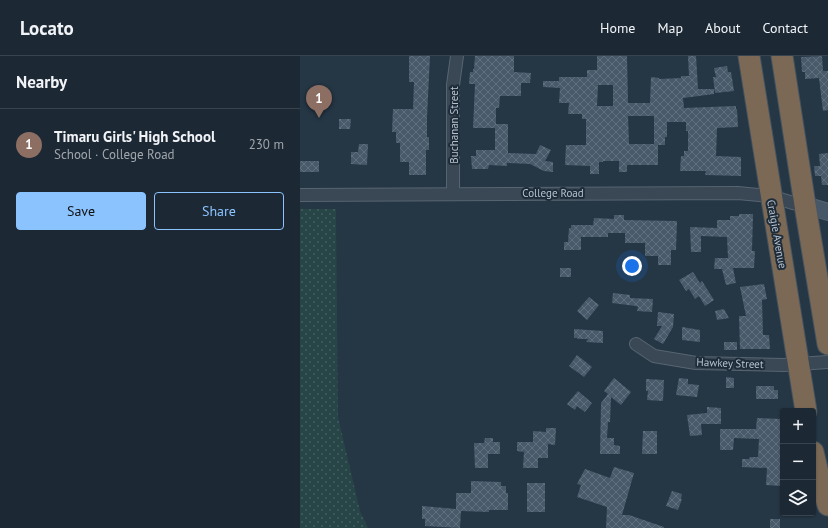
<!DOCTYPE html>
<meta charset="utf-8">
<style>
:root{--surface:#1c2834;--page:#25303c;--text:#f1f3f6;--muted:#a0a6ac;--line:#3a444f;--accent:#8bc3ff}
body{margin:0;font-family:"PT Sans",sans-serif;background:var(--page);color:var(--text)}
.controls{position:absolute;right:12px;bottom:12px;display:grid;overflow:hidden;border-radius:4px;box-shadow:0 1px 3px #0004}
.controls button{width:36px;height:36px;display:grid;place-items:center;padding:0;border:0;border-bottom:1px solid var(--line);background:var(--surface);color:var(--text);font:20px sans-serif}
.you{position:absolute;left:332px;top:210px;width:14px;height:14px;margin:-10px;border:3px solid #fff;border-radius:50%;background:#1a73e8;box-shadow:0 0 0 6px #1a73e833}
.badge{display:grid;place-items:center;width:26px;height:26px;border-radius:50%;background:var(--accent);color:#fff;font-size:13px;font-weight:700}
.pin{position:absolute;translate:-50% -33px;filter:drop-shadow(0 1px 2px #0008)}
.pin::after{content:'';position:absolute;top:21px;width:14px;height:12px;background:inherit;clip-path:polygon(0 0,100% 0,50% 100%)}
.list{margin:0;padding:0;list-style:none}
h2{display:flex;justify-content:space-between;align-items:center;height:52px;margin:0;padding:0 16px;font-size:17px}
h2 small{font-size:13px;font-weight:400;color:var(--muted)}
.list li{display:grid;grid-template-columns:26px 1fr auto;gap:12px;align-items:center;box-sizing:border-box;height:72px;padding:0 16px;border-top:1px solid var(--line)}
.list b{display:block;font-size:15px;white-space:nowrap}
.list p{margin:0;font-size:13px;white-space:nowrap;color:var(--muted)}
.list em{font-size:13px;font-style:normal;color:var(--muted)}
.actions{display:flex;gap:8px;padding:12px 16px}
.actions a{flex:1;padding:9px 0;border:1px solid var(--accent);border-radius:4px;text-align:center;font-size:14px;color:var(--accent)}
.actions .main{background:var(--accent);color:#111}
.icon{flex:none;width:22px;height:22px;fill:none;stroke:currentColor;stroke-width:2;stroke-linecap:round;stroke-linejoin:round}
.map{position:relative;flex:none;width:528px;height:472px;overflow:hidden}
header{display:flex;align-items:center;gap:24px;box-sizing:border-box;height:56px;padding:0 20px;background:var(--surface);border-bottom:1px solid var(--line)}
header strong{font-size:19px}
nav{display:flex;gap:22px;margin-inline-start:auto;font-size:14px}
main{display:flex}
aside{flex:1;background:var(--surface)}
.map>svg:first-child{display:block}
.park{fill:url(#park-dots)}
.building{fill:url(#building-cross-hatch);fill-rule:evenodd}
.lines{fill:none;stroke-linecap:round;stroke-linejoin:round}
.street-casing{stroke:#586571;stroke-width:14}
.secondary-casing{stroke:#586571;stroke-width:18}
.highway-casing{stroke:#44525f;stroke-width:23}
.street{stroke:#3a4754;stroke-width:12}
.secondary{stroke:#475767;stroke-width:16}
.highway{stroke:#7b6956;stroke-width:21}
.labels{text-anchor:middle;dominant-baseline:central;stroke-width:4;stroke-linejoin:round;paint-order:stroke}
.street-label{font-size:11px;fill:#b7c2ce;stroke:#1e2c3a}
</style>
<header>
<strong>Locato</strong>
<nav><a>Home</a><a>Map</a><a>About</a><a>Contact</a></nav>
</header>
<main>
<aside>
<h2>Nearby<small></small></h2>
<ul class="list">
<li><span class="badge" style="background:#8d6e63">1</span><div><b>Timaru Girls' High School</b><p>School · College Road</p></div><em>230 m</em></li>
</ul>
<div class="actions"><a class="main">Save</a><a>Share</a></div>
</aside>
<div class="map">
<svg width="528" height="472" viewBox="0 0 528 472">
<defs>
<pattern id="park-dots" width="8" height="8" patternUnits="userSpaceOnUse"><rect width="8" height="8" fill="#274546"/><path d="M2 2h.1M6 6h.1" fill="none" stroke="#445e60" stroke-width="1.8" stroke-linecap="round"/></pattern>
<pattern id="building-cross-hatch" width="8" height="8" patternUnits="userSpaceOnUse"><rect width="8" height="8" fill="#495a6b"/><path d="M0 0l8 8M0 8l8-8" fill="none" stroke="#61707f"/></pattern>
</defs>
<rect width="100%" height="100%" fill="#253645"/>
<path class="park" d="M 0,153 L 36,153 L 38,361 L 60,455 L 68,472 L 0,472 Z"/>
<g class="building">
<path d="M 109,0 L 130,0 L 127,61 L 127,81 L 129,81 L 129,94 L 126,94 L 126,119 L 109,119 L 109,106 L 100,106 L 100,87 L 96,87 L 96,76 L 92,76 L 93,53 L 113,53 L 114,26 L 109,26 Z"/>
<path d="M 175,0 L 214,0 L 214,16 L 231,17 L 230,27 L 221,27 L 221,40 L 200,40 L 199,52 L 196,52 L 196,68 L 208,68 L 208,97 L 236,98 L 240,89 L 251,94 L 245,105 L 253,106 L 253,116 L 244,115 L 230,108 L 207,107 L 207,110 L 189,109 L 188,113 L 172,113 L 171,100 L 176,100 L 176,94 L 195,94 L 195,72 L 173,72 L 175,28 L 169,28 L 170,16 L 173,16 L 173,13 L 174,13 Z"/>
<path d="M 297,0 L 327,0 L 328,47 L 350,47 L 351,21 L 359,22 L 359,23 L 381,22 L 381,20 L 389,20 L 388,0 L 396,0 L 398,33 L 414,33 L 414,38 L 383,42 L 384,52 L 436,50 L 436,53 L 437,53 L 438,71 L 417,72 L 416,100 L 441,101 L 441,120 L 405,119 L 406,115 L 380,115 L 381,100 L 384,100 L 384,95 L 388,95 L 388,75 L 386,75 L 386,66 L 367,66 L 367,81 L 365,81 L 365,89 L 358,89 L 358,109 L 327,109 L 327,116 L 319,116 L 319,105 L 303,105 L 303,106 L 299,106 L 299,118 L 290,118 L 290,110 L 265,109 L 266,89 L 286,89 L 286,63 L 282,63 L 282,58 L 268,58 L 269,47 L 259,47 L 260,32 L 243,31 L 243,25 L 259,25 L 259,21 L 287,21 L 287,14 L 297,14 ZM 298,29 L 313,29 L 313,50 L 297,50 ZM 328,60 L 354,60 L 354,88 L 329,88 Z"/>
<path d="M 522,0 L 523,15 L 528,15 L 528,54 L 523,55 L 519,22 L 505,23 L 505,16 L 502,16 L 501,1 Z"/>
<path d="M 427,10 L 428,16 L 431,16 L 434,35 L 415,37 L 413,21 L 416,21 L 414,12 Z"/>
<path d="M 39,63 L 51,63 L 50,73 L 39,73 Z"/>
<path d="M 59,88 L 68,88 L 67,109 L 51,108 L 51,96 L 58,96 Z"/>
<path d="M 528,97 L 528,129 L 522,129 L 521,120 L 515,120 L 514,110 L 520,110 L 519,98 Z"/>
<rect x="0" y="105" width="19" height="11"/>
<path d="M 439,158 L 453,158 L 452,195 L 455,195 L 454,212 L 433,212 L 436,227 L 426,229 L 422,213 L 414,213 L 415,202 L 428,202 L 427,181 L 401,180 L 401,196 L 391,196 L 390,171 L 417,172 L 417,164 L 430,164 L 430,160 L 439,160 Z"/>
<path d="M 314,159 L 324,159 L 324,164 L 377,165 L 376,194 L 371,194 L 371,209 L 358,209 L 358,200 L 345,200 L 345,187 L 325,187 L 325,177 L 308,177 L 308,181 L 281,181 L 281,194 L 264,194 L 264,186 L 268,186 L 269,172 L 271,172 L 271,169 L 293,169 L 294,162 L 314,163 Z"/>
<rect x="260" y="212" width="11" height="9"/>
<path d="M 393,216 L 400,227 L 402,225 L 414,244 L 405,250 L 399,240 L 395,243 L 389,233 L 386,235 L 379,224 Z"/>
<path d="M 464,228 L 467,243 L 462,244 L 463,279 L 469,279 L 470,293 L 440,293 L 439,260 L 446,260 L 440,231 Z"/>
<path d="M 313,237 L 330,239 L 330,242 L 353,243 L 352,256 L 337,255 L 338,251 L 336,250 L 312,247 Z"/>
<path d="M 289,241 L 299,249 L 287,264 L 277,255 Z"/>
<path d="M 424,253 L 429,262 L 417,264 L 415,255 Z"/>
<path d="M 358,256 L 374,258 L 373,271 L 363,288 L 354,283 L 362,270 L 357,270 Z"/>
<path d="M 382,271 L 400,274 L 400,286 L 382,284 Z"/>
<path d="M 274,273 L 303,275 L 303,287 L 286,286 L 288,283 L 277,283 L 278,282 L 274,282 Z"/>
<rect x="424" y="286" width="13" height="8"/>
<path d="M 277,299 L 292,311 L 284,321 L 269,310 Z"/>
<path d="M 426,321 L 434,322 L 434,332 L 426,332 Z"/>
<path d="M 314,322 L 331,336 L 321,349 L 311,341 L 310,366 L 308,366 L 307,382 L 314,382 L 314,389 L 320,390 L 320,398 L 300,398 L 301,347 L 308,338 L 304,335 Z"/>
<path d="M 379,322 L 388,323 L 388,328 L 399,329 L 397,341 L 376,339 Z"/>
<path d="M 346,323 L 364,324 L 363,345 L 347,344 L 348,335 L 346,335 Z"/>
<path d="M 456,330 L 474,330 L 474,334 L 478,334 L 478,343 L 456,343 Z"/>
<path d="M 278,335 L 292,347 L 285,356 L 277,350 L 275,354 L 267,348 Z"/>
<path d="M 407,351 L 421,352 L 421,368 L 401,368 L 402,379 L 390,380 L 387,359 L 407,357 Z"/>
<path d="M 457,362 L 482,363 L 482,430 L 466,429 L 467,412 L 442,411 L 442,403 L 449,403 L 450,401 L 458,401 L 459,383 L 434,382 L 433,394 L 420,394 L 420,373 L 456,373 Z"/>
<path d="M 246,372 L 256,372 L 255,389 L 248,388 L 248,402 L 238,402 L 238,412 L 223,412 L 224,396 L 217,395 L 217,386 L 233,386 L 233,375 L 246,376 Z"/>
<path d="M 343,375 L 357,375 L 357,398 L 342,398 Z"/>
<path d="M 185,382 L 193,382 L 193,386 L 200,386 L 200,398 L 188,398 L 188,412 L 175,412 L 174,387 L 184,387 Z"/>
<path d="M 314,411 L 334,417 L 322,459 L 329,459 L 364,471 L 364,472 L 306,472 L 307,451 L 277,441 L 281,429 L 277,428 L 285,413 L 310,422 Z"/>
<path d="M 171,425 L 201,426 L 201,430 L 206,430 L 206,437 L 208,437 L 208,454 L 189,454 L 189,456 L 161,455 L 160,472 L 125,470 L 125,463 L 122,463 L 122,450 L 156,453 L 156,437 L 171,437 Z"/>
<rect x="227" y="427" width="18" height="29"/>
<path d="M 372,435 L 382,438 L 381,443 L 382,443 L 378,454 L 366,450 Z"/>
<rect x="470" y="463" width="10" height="9"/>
</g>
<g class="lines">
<g class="street-casing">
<g id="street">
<path d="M 153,138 L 153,29 L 157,0"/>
<path d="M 0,139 L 438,137 L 470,140 L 493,147 L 505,149"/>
<path d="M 336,288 L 354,300 L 396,307 L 484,309 L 528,306"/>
</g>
</g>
<g class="secondary-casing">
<path id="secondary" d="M 505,149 L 528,156"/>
</g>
<g class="highway-casing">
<g id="highway">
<path d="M 449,0 L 506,355"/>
<path d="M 482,0 L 505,149 L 528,288"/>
<path d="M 513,396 L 518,417 L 528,449"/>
</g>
</g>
<use href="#street" class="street"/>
<use href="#secondary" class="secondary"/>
<use href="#highway" class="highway"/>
</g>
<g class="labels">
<g class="street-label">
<text transform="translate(154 69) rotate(-90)">Buchanan Street</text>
<text x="253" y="137">College Road</text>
<text transform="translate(477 178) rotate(80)">Craigie Avenue</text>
<text transform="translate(430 307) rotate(2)">Hawkey Street</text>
</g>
</g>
</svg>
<div class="controls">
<button>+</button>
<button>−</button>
<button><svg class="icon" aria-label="layers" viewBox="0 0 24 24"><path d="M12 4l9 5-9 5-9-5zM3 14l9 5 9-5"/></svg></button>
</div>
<div class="you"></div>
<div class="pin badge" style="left:19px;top:62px;background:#8d6e63">1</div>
</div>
</main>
